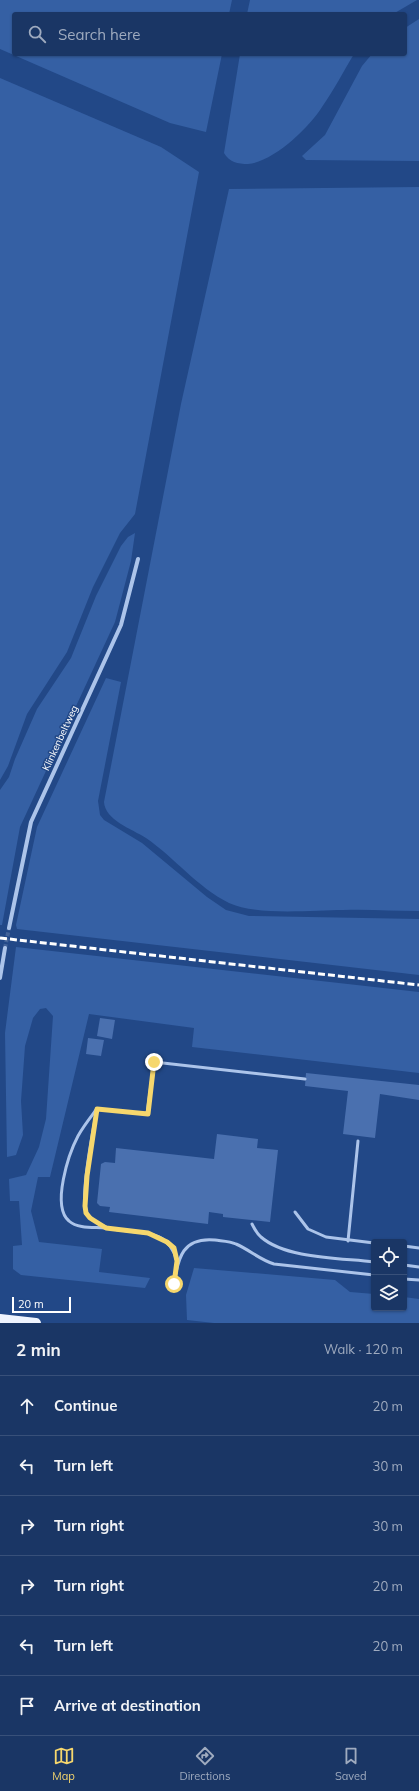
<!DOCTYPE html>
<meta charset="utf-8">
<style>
:root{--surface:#1a3665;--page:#27416e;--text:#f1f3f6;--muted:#9fabbf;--line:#385079;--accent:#f6d76d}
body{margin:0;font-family:Mulish,sans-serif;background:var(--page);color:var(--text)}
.controls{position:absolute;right:12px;bottom:12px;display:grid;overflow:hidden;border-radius:4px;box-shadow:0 1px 3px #0004}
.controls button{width:36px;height:36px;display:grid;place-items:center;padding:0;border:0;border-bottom:1px solid var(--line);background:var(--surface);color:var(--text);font:20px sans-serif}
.scale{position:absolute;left:12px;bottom:10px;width:59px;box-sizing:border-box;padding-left:4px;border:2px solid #fff;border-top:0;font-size:11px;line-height:14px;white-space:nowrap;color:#fff;-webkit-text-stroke:3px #224887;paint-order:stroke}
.stop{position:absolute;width:12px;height:12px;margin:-9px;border:3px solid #f6d76d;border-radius:50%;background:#fff}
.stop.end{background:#f6d76d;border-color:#fff;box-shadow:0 1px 4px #0008}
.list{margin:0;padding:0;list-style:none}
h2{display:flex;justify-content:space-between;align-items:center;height:52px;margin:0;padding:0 16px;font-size:17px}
h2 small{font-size:13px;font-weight:400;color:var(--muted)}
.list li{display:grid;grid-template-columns:26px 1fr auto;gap:12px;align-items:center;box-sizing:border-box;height:60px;padding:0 16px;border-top:1px solid var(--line)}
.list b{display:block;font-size:15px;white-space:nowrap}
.list em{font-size:13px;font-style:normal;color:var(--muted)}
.icon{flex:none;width:22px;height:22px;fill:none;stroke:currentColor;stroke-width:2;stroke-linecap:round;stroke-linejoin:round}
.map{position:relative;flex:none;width:419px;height:1323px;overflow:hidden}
.search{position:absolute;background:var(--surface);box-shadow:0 1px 3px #0004;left:12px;right:12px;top:12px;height:44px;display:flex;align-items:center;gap:10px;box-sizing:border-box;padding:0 14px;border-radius:4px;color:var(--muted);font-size:15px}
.sheet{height:412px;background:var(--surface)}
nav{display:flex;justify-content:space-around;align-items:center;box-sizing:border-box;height:56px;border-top:1px solid var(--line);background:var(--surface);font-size:11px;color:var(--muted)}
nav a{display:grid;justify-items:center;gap:2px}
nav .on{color:var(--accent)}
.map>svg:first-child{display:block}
.green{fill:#3560a4}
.building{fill:#4a70af}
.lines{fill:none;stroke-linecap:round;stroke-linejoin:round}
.minor-tunnel{stroke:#436399;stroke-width:4;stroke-dasharray:4 2;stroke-linecap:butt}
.service{stroke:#acc4ea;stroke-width:3}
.minor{stroke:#acc4ea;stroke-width:4}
.primary{stroke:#eff4fe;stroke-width:10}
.rail{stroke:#fff;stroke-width:3;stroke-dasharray:7 3;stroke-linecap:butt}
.route{stroke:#f6d76d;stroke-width:5}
.labels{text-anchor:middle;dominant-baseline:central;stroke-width:3;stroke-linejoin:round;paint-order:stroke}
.street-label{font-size:10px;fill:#fff;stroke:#224887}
</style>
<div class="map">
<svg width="419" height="1323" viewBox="0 0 419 1323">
<rect width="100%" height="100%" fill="#224887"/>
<g class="green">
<path d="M 0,0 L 232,0 L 229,14 L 14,14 L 14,54 L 222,54 L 206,132 L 170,123 L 0,49 Z"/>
<path d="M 250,0 L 417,0 L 393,14 L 247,14 Z"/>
<path d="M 419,19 L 419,161 L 306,160 L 302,156 L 325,135 L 362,66 L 372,54 L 405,54 L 405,28 Z"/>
<path d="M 240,54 L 354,54 C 343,72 334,90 322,107 C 309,128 273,162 248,164 C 238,164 229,162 224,153 Z"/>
<path d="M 0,78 L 161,147 L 199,172 L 135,514 L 120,533 L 93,587 L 67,652 L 27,714 L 8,766 L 0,780 Z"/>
<path d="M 419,187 L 419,911 C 394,911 368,909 343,910 C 312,910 257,916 229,903 C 197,887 175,858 146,838 C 132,829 105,820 104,802 L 181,404 L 229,189 Z"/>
<path d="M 135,533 L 131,561 L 115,622 L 20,827 L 2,925 L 0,925 L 0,790 L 9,777 L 15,759 L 37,709 L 71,658 L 96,596 L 121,546 L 128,537 Z"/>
<path d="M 106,678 L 121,682 L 98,801 L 100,815 L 104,820 L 142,843 L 207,897 L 226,910 L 249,916 L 419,919 L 419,975 L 17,929 L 16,925 L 37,827 Z"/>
<path d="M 16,947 L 419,992 L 419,1073 L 192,1047 L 194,1028 L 89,1014 L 50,1177 L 38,1177 L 31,1211 L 39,1242 L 102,1249 L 99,1272 L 150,1278 L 145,1288 L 21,1275 L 13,1269 L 13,1246 L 22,1245 L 19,1201 L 10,1201 L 9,1179 L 26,1175 L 39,1147 L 46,1119 L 53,1016 L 46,1008 L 40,1009 L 33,1018 L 25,1046 L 21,1101 L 23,1135 L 16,1155 L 7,1157 L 5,1033 Z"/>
<path d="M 194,1268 L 335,1280 L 350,1292 L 374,1294 L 374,1308 L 404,1308 L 404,1297 L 419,1299 L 419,1323 L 214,1323 L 187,1320 L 186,1295 Z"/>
</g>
<g class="building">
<path d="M 100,1018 L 115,1020 L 112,1039 L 97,1036 Z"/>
<path d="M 88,1038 L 104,1040 L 101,1056 L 86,1054 Z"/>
<path d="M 306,1073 L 419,1085 L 419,1100 L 380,1094 L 375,1138 L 343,1134 L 348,1091 L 305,1086 Z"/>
<path d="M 217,1134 L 258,1139 L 257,1148 L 278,1150 L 270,1222 L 223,1217 L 223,1214 L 209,1212 L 208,1224 L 109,1212 L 110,1207 L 100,1206 L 97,1203 L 101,1164 L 105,1162 L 115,1163 L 116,1148 L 214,1159 Z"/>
</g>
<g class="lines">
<path class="minor-tunnel" d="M 5,948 L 9,928"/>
<g class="service">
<path d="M 97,1109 L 147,1114 L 154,1062 L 305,1079"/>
<path d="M 97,1109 C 93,1130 80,1194 86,1211 C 88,1216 92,1219 96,1222 C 124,1241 165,1218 177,1261"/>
<path d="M 96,1110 C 90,1118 83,1127 78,1136 C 69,1153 51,1206 69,1221 C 78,1229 94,1227 105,1228"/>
<path d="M 295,1212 L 308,1229 L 326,1237 L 374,1243"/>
<path d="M 252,1224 C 254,1228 257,1234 261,1237 C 286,1259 342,1258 374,1262"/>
<path d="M 348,1241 L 358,1141"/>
<path d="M 404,1246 L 419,1248"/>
<path d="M 404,1265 L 419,1267"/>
<path d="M 404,1279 L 419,1280"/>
<path d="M 174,1284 C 178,1257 183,1237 215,1240 C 222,1241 230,1241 236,1244 C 250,1250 260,1260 274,1264 L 374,1275"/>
</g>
<g class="minor">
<path d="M 9,928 L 31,822 L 121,625 L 138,559"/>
<path d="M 0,978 L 5,948"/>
</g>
<path class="primary" d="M 0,1319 L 36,1323"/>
<path class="rail" d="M 0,938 L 419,985"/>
</g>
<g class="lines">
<path class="route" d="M 154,1062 L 148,1114 L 97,1109 L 87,1176 L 85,1206 L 86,1213 L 90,1218 L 106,1228 L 148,1233 L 167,1242 L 174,1248 L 177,1261 L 174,1284"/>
</g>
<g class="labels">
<g class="street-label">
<text transform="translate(60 738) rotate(-65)">Klinkenbeltweg</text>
</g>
</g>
</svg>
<div class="controls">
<button><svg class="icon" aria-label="locate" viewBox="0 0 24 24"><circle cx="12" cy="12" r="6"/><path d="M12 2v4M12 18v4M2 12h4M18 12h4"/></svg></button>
<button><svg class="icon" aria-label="layers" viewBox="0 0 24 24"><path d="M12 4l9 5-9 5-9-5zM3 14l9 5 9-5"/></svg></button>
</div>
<div class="scale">20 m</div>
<div class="stop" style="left:174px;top:1284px"></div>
<div class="stop end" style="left:154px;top:1062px"></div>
<div class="search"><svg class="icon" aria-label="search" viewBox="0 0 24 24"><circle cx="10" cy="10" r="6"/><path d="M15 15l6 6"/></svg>Search here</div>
</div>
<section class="sheet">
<h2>2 min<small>Walk · 120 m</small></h2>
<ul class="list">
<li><svg class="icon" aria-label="ahead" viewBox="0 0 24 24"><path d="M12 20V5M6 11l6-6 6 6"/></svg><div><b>Continue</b></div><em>20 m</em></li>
<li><svg class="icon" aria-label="left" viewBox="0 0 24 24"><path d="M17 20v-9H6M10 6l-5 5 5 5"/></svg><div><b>Turn left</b></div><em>30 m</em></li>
<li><svg class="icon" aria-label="right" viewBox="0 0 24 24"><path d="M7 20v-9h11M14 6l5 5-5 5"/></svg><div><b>Turn right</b></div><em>30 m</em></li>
<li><svg class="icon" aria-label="right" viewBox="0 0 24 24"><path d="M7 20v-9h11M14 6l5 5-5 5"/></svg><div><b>Turn right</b></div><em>20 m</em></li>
<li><svg class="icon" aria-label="left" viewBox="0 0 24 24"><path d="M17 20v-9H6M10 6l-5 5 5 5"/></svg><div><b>Turn left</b></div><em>20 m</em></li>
<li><svg class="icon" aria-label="arrive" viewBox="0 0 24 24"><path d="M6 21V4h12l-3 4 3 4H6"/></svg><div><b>Arrive at destination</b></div></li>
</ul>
</section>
<nav>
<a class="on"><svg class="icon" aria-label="map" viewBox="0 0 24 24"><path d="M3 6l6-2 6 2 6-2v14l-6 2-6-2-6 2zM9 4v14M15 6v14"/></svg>Map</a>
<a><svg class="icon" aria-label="directions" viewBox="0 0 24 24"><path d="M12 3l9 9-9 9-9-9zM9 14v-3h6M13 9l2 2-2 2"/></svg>Directions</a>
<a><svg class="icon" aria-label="saved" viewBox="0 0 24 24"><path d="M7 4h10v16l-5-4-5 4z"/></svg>Saved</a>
</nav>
